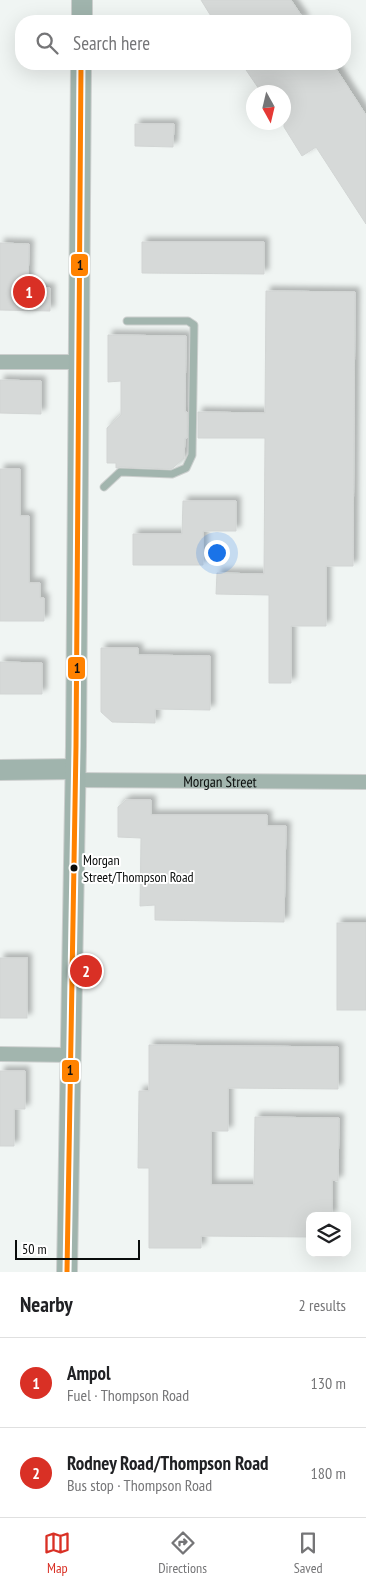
<!DOCTYPE html>
<meta charset="utf-8">
<style>
:root{--surface:#fff;--page:#f6f6f6;--text:#202124;--muted:#757577;--line:#e0e0e0;--accent:#d93025}
body{margin:0;font-family:"PT Sans Narrow",sans-serif;background:var(--page);color:var(--text)}
.controls{position:absolute;right:15px;bottom:15px;display:grid;overflow:hidden;border-radius:10px;box-shadow:0 5px 20px #0002}
.controls button{width:45px;height:45px;display:grid;place-items:center;padding:0;border:0;border-bottom:1px solid var(--line);background:var(--surface);color:var(--text);font:25px sans-serif}
.compass{position:absolute;left:246px;top:85px;width:45px;height:45px;border-radius:50%;background:var(--surface);box-shadow:0 5px 20px #0002;rotate:172deg}
.scale{position:absolute;left:15px;bottom:12px;width:125px;box-sizing:border-box;padding-left:5px;border:2px solid #090c0b;border-top:0;font-size:14px;line-height:18px;white-space:nowrap;color:#090c0b;-webkit-text-stroke:4px #fff;paint-order:stroke}
.you{position:absolute;left:216px;top:552px;width:18px;height:18px;margin:-12px;border:4px solid #fff;border-radius:50%;background:#1a73e8;box-shadow:0 0 0 8px #1a73e833}
.badge{display:grid;place-items:center;width:32px;height:32px;border-radius:50%;background:var(--accent);color:#fff;font-size:16px;font-weight:700}
.pin{position:absolute;translate:-50% -50%;border:2px solid #fff;box-shadow:0 1px 5px #0006}
.list{margin:0;padding:0;list-style:none}
h2{display:flex;justify-content:space-between;align-items:center;height:65px;margin:0;padding:0 20px;font-size:21px}
h2 small{font-size:16px;font-weight:400;color:var(--muted)}
.list li{display:grid;grid-template-columns:32px 1fr auto;gap:15px;align-items:center;box-sizing:border-box;height:90px;padding:0 20px;border-top:1px solid var(--line)}
.list b{display:block;font-size:19px;white-space:nowrap}
.list p{margin:0;font-size:16px;white-space:nowrap;color:var(--muted)}
.list em{font-size:16px;font-style:normal;color:var(--muted)}
.icon{flex:none;width:28px;height:28px;fill:none;stroke:currentColor;stroke-width:2;stroke-linecap:round;stroke-linejoin:round}
.map{position:relative;flex:none;width:366px;height:1272px;overflow:hidden}
.search{position:absolute;background:var(--surface);box-shadow:0 5px 20px #0002;left:15px;right:15px;top:15px;height:55px;display:flex;align-items:center;gap:12px;box-sizing:border-box;padding:0 18px;border-radius:20px;color:var(--muted);font-size:19px}
.sheet{height:245px;background:var(--surface)}
nav{display:flex;justify-content:space-around;align-items:center;box-sizing:border-box;height:70px;border-top:1px solid var(--line);background:var(--surface);font-size:14px;color:var(--muted)}
nav a{display:grid;justify-items:center;gap:2px}
nav .on{color:var(--accent)}
.map>svg:first-child{display:block}
.building{fill:#d6d9d8;stroke:#d2d5d4;filter:url(#shadow)}
.lines{fill:none;stroke-linecap:round;stroke-linejoin:round}
.lane-casing{stroke:#cccfce;stroke-width:9}
.street-casing{stroke:#cccfce;stroke-width:16}
.secondary-casing{stroke:#cccfce;stroke-width:22}
.lane{stroke:#a2b5ae;stroke-width:7}
.street{stroke:#a2b5ae;stroke-width:14}
.secondary{stroke:#a0b4ad;stroke-width:20}
.bus-1-casing{stroke:#fff;stroke-width:9}
.bus-1{stroke:#ff8200;stroke-width:5}
.bus-dot{fill:#090c0b;stroke:#fff;stroke-width:2}
.labels{text-anchor:middle;dominant-baseline:central;stroke-width:4;stroke-linejoin:round;paint-order:stroke}
.bus-label{font-size:14px;fill:#090c0b;stroke:#fff;text-anchor:start}
.street-label{font-size:15px;fill:#090c0b;stroke:#fff}
.line-badge{stroke:#fff;stroke-width:2}
.pale-badge-label{font-size:14px;text-anchor:middle;font-weight:bold;fill:#111}
</style>
<div class="map">
<svg width="366" height="1272" viewBox="0 0 366 1272">
<defs>
<filter id="shadow"><feDropShadow dx="4.5" dy="-4.5" stdDeviation="2.5" flood-color="#0004"/></filter>
</defs>
<rect width="100%" height="100%" fill="#f0f5f3"/>
<g class="building">
<path d="M 201,0 L 291,0 L 305,21 L 214,21 Z"/>
<path d="M 242,64 L 333,64 L 366,115 L 366,224 L 316,147 L 302,156 L 284,127 L 284,92 L 261,92 Z"/>
<path d="M 135,124 L 174,124 L 173,147 L 135,146 Z"/>
<path d="M 142,242 L 264,242 L 264,274 L 142,273 Z"/>
<path d="M 0,243 L 29,244 L 28,288 L 50,288 L 50,311 L 0,310 Z"/>
<path d="M 266,291 L 355,292 L 353,566 L 326,566 L 326,626 L 291,626 L 291,683 L 269,683 L 269,595 L 216,594 L 217,573 L 264,574 L 265,438 L 198,438 L 198,412 L 265,413 Z"/>
<path d="M 108,335 L 186,336 L 185,412 L 187,412 L 187,438 L 185,438 L 184,458 L 174,467 L 171,469 L 120,467 L 116,468 L 116,463 L 107,463 L 107,428 L 121,415 L 121,381 L 108,382 Z"/>
<path d="M 0,380 L 41,381 L 41,414 L 0,413 Z"/>
<path d="M 0,469 L 20,469 L 20,516 L 29,516 L 29,583 L 40,583 L 40,598 L 44,598 L 44,621 L 0,621 Z"/>
<path d="M 183,501 L 236,501 L 236,531 L 203,531 L 203,565 L 133,565 L 133,534 L 182,534 Z"/>
<path d="M 101,648 L 138,648 L 138,655 L 210,656 L 210,710 L 155,709 L 155,723 L 112,722 L 101,712 Z"/>
<path d="M 0,662 L 42,663 L 42,694 L 0,694 Z"/>
<path d="M 126,800 L 151,800 L 151,815 L 267,815 L 267,826 L 286,826 L 284,922 L 155,920 L 155,905 L 140,906 L 141,838 L 118,837 L 118,807 Z"/>
<rect x="337" y="923" width="29" height="87"/>
<rect x="0" y="958" width="27" height="60"/>
<path d="M 149,1045 L 338,1047 L 338,1089 L 228,1088 L 228,1131 L 211,1131 L 211,1185 L 254,1185 L 255,1117 L 339,1118 L 338,1181 L 332,1180 L 332,1216 L 310,1216 L 310,1237 L 201,1236 L 201,1248 L 149,1248 L 149,1168 L 138,1168 L 139,1091 L 149,1091 Z"/>
<path d="M 0,1071 L 25,1071 L 25,1109 L 14,1109 L 14,1146 L 0,1146 Z"/>
</g>
<g class="lines">
<g class="lane-casing">
<path id="lane" d="M 104,487 L 120,472 L 172,474 L 186,468 L 192,455 L 194,325 L 188,321 L 127,321"/>
</g>
<g class="street-casing">
<g id="street">
<path d="M 0,362 L 79,362"/>
<path id="s1" d="M 75,780 L 366,782"/>
<path d="M 0,1054 L 70,1055"/>
</g>
</g>
<g class="secondary-casing">
<g id="secondary">
<path d="M 82,21 L 82,0"/>
<path d="M 0,770 L 75,769"/>
<path d="M 67,1272 L 76,746 L 81,64"/>
</g>
</g>
<use href="#lane" class="lane"/>
<use href="#street" class="street"/>
<use href="#secondary" class="secondary"/>
<g class="bus-1-casing">
<path id="bus-1" d="M 67,1272 L 76,746 L 81,64"/>
</g>
<use href="#bus-1" class="bus-1"/>
</g>
<circle class="bus-dot" cx="74" cy="868" r="4.5"/>
<g class="labels">
<g class="bus-label">
<text x="83" y="860">Morgan<tspan x="83" dy="17">Street/Thompson Road</tspan></text>
</g>
<g class="street-label">
<text stroke="none"><textPath href="#s1" startOffset="145">Morgan Street</textPath></text>
</g>
</g>
<g class="line-badge">
<rect x="70" y="253" width="19" height="24" rx="5" fill="#ff8200"/>
<rect x="67" y="656" width="19" height="24" rx="5" fill="#ff8200"/>
<rect x="61" y="1059" width="19" height="24" rx="5" fill="#ff8200"/>
</g>
<g class="pale-badge-label">
<text x="80" y="270">1</text>
<text x="77" y="673">1</text>
<text x="70" y="1075">1</text>
</g>
</svg>
<div class="controls">
<button><svg class="icon" aria-label="layers" viewBox="0 0 24 24"><path d="M12 4l9 5-9 5-9-5zM3 14l9 5 9-5"/></svg></button>
</div>
<svg class="compass" viewBox="-18 -18 36 36"><path d="M0-13l5 13h-10z" fill="#e53935"/><path d="M0 13l5-13h-10z" fill="#757577"/></svg>
<div class="scale">50 m</div>
<div class="you"></div>
<div class="pin badge" style="left:29px;top:292px">1</div>
<div class="pin badge" style="left:86px;top:971px">2</div>
<div class="search"><svg class="icon" aria-label="search" viewBox="0 0 24 24"><circle cx="10" cy="10" r="6"/><path d="M15 15l6 6"/></svg>Search here</div>
</div>
<section class="sheet">
<h2>Nearby<small>2 results</small></h2>
<ul class="list">
<li><span class="badge">1</span><div><b>Ampol</b><p>Fuel · Thompson Road</p></div><em>130 m</em></li>
<li><span class="badge">2</span><div><b>Rodney Road/Thompson Road</b><p>Bus stop · Thompson Road</p></div><em>180 m</em></li>
</ul>
</section>
<nav>
<a class="on"><svg class="icon" aria-label="map" viewBox="0 0 24 24"><path d="M3 6l6-2 6 2 6-2v14l-6 2-6-2-6 2zM9 4v14M15 6v14"/></svg>Map</a>
<a><svg class="icon" aria-label="directions" viewBox="0 0 24 24"><path d="M12 3l9 9-9 9-9-9zM9 14v-3h6M13 9l2 2-2 2"/></svg>Directions</a>
<a><svg class="icon" aria-label="saved" viewBox="0 0 24 24"><path d="M7 4h10v16l-5-4-5 4z"/></svg>Saved</a>
</nav>
